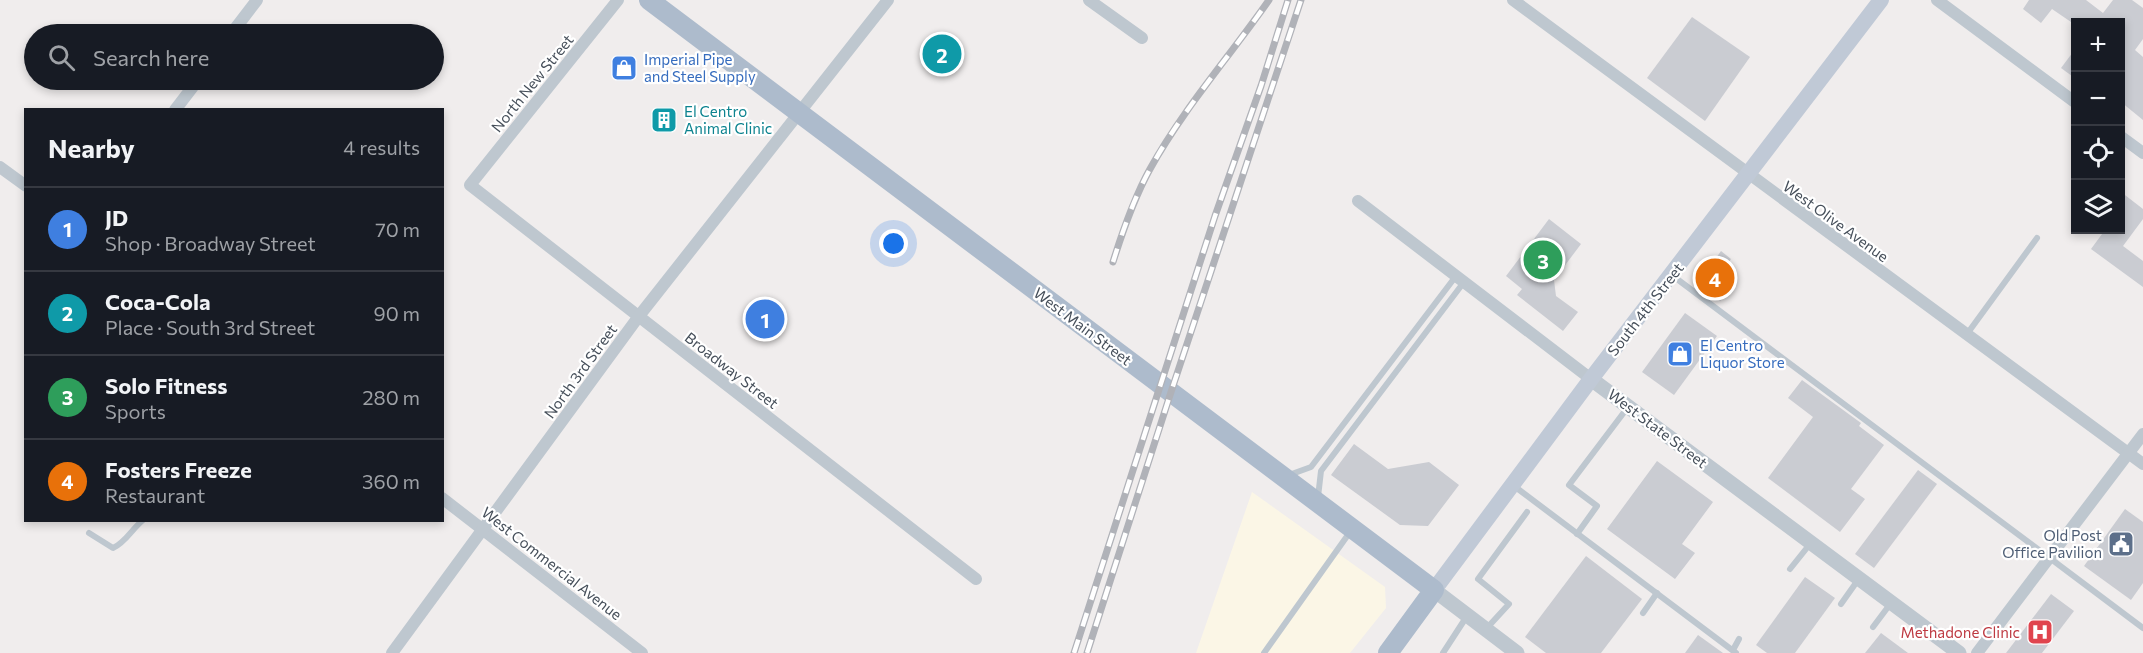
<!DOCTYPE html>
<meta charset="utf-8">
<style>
:root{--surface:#171b24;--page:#242831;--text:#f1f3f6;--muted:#9ea1a6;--line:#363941;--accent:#0f766e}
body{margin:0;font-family:Commissioner,sans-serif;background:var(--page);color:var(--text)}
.controls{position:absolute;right:18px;top:18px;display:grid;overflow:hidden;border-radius:0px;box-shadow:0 3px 9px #0003}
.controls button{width:54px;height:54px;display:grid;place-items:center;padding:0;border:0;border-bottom:2px solid var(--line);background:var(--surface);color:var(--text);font:30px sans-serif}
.you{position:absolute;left:894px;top:244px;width:21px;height:21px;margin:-15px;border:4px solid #fff;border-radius:50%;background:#1a73e8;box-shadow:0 0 0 9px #1a73e833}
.badge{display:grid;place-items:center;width:39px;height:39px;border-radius:50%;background:var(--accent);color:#fff;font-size:20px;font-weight:700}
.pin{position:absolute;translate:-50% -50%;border:3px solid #fff;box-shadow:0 2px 6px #0006}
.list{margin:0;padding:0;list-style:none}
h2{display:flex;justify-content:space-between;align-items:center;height:78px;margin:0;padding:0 24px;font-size:26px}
h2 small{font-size:20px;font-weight:400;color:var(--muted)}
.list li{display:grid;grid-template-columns:39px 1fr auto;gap:18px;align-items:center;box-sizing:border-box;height:84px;padding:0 24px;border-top:2px solid var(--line)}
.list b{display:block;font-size:22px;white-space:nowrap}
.list p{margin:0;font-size:20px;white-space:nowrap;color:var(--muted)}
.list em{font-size:20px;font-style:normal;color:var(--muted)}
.icon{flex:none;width:33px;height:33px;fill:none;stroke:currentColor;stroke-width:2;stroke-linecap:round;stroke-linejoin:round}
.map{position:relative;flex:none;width:2143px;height:653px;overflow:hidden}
.search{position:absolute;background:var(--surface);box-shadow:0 3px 9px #0003;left:24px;top:24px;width:420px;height:66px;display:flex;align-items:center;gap:15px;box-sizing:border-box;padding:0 21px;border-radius:33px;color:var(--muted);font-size:22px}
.panel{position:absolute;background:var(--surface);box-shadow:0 3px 9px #0003;left:24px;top:108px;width:420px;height:414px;border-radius:0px}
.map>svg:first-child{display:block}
.commercial{fill:#fbf6e6}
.building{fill:#caccd2}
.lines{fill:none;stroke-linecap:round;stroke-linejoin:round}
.service{stroke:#bec7cf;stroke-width:6}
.minor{stroke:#bec7cf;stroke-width:12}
.tertiary{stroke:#bec7cf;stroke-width:15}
.secondary{stroke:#c0c9d6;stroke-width:16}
.primary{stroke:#adbbcc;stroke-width:20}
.rail-casing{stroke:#b0b2b8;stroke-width:7}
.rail{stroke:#fff;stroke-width:4.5;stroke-dasharray:14;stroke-linecap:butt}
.labels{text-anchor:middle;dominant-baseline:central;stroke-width:4.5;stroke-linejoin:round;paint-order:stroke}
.shop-label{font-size:15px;fill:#366cbe;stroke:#fff;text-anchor:start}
.street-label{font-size:15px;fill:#464f5a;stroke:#fff}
.culture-label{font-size:15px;fill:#0d838f;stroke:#fff;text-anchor:start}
.service-label{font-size:15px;fill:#4e5e75;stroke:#fff;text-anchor:end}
.health-label{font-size:15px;fill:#be3a42;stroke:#fff;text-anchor:end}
</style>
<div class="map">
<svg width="2143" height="653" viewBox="0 0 2143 653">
<rect width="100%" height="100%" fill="#f0eded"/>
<path class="commercial" d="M 1252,492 L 1385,587 L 1386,608 L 1350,653 L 1196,653 Z"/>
<g class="building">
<path d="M 2029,0 L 2086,0 L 2103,13 L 2113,0 L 2132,0 L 2143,8 L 2143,39 L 2135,50 L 2143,57 L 2143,120 L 2121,102 L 2121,22 L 2071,22 L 2052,9 L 2041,23 L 2023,9 Z"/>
<path d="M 1692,17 L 1750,57 L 1705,121 L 1647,78 Z"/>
<path d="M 2076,48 L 2076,79 L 2061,68 Z"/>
<path d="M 2121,192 L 2143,209 L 2143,219 L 2123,246 L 2143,261 L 2143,287 L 2091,249 L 2105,230 L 2121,230 Z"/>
<path d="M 1549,219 L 1581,244 L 1554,280 L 1556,296 L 1578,312 L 1563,331 L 1517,295 L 1522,289 L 1506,276 Z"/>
<path d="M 1721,251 L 1731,259 L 1721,273 L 1734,283 L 1720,301 L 1697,285 Z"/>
<path d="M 1685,313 L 1717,336 L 1674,395 L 1642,372 Z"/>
<path d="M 1802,380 L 1861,423 L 1859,426 L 1884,445 L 1851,489 L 1865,499 L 1840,532 L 1768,478 L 1813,417 L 1788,398 Z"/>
<path d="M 1354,444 L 1388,469 L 1429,462 L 1459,485 L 1428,526 L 1400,525 L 1331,475 Z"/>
<path d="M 1657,461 L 1713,502 L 1682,544 L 1695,553 L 1675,579 L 1607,529 Z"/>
<path d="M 1918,470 L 1937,484 L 1874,568 L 1855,554 Z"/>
<path d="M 2125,509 L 2143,522 L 2143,583 L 2131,600 L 2084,566 Z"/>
<path d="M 1586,556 L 1642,599 L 1601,653 L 1546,653 L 1525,637 Z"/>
<path d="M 1805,577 L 1835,598 L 1795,653 L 1767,653 L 1756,645 Z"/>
<path d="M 2051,594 L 2074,611 L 2042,653 L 2006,653 Z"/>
<path d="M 1881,633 L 1908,653 L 1865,653 Z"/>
<path d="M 1698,635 L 1723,653 L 1685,653 Z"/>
</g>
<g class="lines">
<g class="service">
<path d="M 1673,276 L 2143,628"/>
<path d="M 1967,334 L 2037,238"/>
<path d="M 1289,475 L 1311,467 L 1456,276"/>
<path d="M 1514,486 L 1736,653"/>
<path d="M 1318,497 L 1321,471 L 1464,282"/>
<path d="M 89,533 L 113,548 C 125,543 132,529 143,520"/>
<path d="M 1577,534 L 1597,506 L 1569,485 L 1628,407"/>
<path d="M 1790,569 L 1810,544"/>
<path d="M 1841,604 L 1858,580"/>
<path d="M 1643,613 L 1657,593"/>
<path d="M 1873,627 L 1891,603"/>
<path d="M 1486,629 L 1509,604 L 1478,579 L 1527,512"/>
<path d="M 1733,650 L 1739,639"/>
<path d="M 1264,653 L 1350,532"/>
<path d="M 1443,653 L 1467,616"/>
</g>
<g class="minor">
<path d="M 618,0 L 470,185 L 976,579"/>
<path d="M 1089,0 L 1142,38"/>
<path d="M 1513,0 L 2143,464"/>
<path d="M 1937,0 L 2076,103"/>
<path d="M 231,34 L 257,0"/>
<path d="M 175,110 L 198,80"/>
<path d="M 2120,136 L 2143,153"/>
<path d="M 0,167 L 26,186"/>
<path d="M 1358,201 L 1591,379"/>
<path d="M 442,498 L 642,653"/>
<path d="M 392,653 L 639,316 L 888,0"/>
<path d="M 1977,653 L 2143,434"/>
</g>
<g class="tertiary">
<path d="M 1591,379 L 1959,653"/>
<path d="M 1434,590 L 1517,653"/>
</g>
<path class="secondary" d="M 1434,590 L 1591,379 L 1881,0"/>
<path class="primary" d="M 649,0 L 1434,590 L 1388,653"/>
<g class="rail-casing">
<g id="rail">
<path d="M 1113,262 C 1123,230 1134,198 1150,169 C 1183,109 1230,56 1269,0"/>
<path d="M 1074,653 L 1215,216 L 1261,86 L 1288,0"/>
<path d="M 1087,653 L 1171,392 L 1301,0"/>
</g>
</g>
<use href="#rail" class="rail"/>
</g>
<defs>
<g id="shop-square" transform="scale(1.35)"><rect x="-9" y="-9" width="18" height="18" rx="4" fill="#3f7fe0" stroke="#fff"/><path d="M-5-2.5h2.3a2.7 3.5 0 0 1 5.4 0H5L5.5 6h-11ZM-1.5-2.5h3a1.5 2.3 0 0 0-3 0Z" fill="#fff"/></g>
<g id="building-square" transform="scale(1.35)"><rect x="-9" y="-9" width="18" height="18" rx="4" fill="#0f9aa8" stroke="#fff"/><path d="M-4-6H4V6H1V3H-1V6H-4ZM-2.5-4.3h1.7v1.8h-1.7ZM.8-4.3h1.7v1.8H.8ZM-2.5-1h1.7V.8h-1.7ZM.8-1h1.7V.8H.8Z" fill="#fff"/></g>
<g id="civic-square" transform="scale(1.35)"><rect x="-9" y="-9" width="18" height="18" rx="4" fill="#5c6f8a" stroke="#fff"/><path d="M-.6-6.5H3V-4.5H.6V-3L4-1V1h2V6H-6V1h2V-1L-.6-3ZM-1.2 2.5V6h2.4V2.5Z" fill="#fff"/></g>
<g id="hospital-square" transform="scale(1.35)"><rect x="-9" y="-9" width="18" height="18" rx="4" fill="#e0444e" stroke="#fff"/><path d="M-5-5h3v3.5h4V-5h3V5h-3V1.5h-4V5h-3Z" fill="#fff"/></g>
</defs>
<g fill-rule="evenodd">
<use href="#shop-square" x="624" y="68"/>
<use href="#building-square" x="664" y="120"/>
<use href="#shop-square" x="1680" y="354"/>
<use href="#civic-square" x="2121" y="544"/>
<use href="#hospital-square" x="2040" y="632"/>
</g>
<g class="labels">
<g class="shop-label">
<text x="644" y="59">Imperial Pipe<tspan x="644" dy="17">and Steel Supply</tspan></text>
<text x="1700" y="345">El Centro<tspan x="1700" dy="17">Liquor Store</tspan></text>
</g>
<g class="street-label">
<text transform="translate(532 83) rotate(-51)">North New Street</text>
<text transform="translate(1836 221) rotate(36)">West Olive Avenue</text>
<text transform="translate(1645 309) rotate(-52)">South 4th Street</text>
<text transform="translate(1083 326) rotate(37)">West Main Street</text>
<text transform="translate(732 370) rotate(38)">Broadway Street</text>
<text transform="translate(580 371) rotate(-54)">North 3rd Street</text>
<text transform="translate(1658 428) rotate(37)">West State Street</text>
<text transform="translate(552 563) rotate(38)">West Commercial Avenue</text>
</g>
<g class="culture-label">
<text x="684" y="111">El Centro<tspan x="684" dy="17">Animal Clinic</tspan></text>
</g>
<g class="service-label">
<text x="2102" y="535">Old Post<tspan x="2102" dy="17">Office Pavilion</tspan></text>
</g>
<g class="health-label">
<text x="2020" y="632">Methadone Clinic</text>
</g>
</g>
</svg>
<div class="controls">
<button>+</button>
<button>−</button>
<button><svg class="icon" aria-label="locate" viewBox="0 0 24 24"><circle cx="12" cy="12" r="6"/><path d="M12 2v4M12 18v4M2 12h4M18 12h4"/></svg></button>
<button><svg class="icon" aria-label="layers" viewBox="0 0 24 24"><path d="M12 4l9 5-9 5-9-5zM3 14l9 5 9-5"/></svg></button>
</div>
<div class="you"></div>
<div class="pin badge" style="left:765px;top:319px;background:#3f7fe0">1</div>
<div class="pin badge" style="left:942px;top:54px;background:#0f9aa8">2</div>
<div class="pin badge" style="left:1543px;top:260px;background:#2e9e5b">3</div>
<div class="pin badge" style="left:1715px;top:278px;background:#e8710a">4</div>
<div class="search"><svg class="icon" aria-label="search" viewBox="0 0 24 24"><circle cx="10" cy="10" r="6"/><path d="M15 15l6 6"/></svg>Search here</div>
<section class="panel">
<h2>Nearby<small>4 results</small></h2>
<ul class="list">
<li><span class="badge" style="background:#3f7fe0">1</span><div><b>JD</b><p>Shop · Broadway Street</p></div><em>70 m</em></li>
<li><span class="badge" style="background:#0f9aa8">2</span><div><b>Coca-Cola</b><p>Place · South 3rd Street</p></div><em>90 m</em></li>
<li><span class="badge" style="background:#2e9e5b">3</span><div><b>Solo Fitness</b><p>Sports</p></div><em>280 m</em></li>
<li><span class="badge" style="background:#e8710a">4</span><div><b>Fosters Freeze</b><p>Restaurant</p></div><em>360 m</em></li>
</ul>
</section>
</div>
